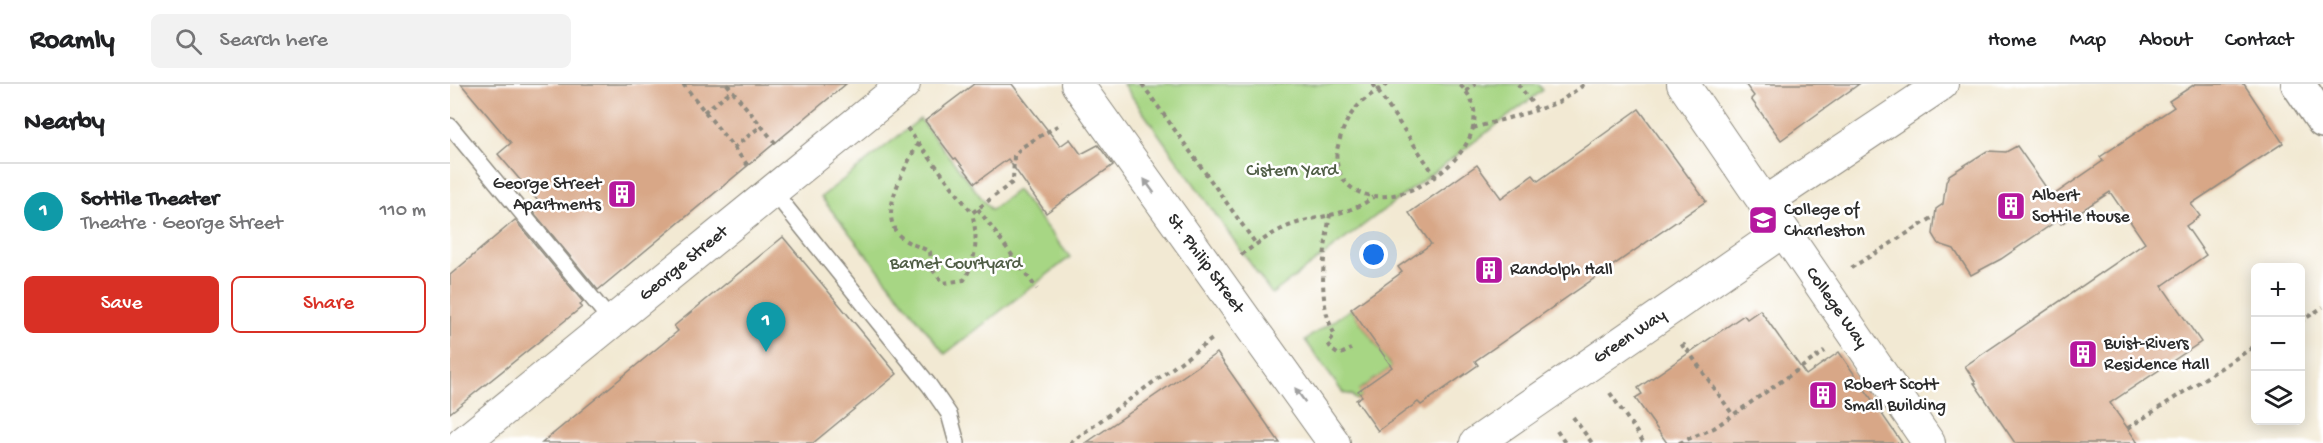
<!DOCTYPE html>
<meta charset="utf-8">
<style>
:root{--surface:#fff;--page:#f2f2f2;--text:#202124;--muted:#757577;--line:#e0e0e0;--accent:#d93025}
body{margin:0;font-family:"Gochi Hand",sans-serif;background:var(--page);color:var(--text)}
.controls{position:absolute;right:18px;bottom:18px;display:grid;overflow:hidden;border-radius:9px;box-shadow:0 3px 15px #0003}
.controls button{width:54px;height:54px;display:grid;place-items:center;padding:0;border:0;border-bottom:2px solid var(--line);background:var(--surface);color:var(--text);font:30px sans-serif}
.you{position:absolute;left:924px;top:171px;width:21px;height:21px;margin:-15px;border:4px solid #fff;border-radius:50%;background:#1a73e8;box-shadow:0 0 0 9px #1a73e833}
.badge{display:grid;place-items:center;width:39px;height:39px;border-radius:50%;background:var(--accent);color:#fff;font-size:20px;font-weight:700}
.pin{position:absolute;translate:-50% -50px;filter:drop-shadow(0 2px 3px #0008)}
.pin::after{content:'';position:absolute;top:32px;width:21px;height:18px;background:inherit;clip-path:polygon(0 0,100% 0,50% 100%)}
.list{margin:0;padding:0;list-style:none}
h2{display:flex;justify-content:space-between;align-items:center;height:78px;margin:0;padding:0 24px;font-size:26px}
h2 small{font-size:20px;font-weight:400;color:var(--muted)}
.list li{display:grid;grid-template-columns:39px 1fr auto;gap:18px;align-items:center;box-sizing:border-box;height:96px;padding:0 24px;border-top:2px solid var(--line)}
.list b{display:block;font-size:22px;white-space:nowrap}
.list p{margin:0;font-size:20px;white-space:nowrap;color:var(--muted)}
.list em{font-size:20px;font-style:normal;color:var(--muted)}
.actions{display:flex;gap:12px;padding:18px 24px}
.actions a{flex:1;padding:14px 0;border:2px solid var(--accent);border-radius:9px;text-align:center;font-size:21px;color:var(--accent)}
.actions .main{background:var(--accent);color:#fff}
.icon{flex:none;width:33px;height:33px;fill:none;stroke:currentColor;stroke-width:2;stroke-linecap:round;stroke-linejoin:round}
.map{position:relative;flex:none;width:1873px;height:359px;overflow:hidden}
header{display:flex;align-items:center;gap:36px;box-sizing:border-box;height:84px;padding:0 30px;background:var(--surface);border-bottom:2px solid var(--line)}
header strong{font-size:28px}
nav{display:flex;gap:33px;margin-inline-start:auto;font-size:21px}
.search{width:420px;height:54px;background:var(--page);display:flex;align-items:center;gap:15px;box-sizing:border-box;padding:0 21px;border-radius:9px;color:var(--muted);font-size:22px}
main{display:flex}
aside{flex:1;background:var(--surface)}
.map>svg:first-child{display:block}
.green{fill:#a7d684;stroke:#698058;stroke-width:1.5}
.building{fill:#d8a787}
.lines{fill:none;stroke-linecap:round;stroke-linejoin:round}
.lane-casing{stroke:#8e8a7f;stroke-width:18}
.street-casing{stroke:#8e8a7f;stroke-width:34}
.secondary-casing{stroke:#8e8a7f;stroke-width:36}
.path{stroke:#8e8a7f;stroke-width:4;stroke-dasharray:4.5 4.5;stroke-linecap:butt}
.lane{stroke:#fff;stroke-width:15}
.street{stroke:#fff;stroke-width:32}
.secondary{stroke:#fff;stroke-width:33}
.oneway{fill:#a0a0a0}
.labels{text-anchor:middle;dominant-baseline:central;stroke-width:5;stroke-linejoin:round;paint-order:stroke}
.park-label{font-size:18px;fill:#505e46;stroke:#fff}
.poi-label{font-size:18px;fill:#2b2b2b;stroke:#fff;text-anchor:start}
.street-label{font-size:18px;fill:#2b2b2b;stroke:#fff}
</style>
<header>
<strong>Roamly</strong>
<div class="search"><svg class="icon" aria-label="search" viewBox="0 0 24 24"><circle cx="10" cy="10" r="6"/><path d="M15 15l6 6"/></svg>Search here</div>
<nav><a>Home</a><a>Map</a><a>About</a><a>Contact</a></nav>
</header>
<main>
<aside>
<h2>Nearby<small></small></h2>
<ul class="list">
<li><span class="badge" style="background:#0f9aa8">1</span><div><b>Sottile Theater</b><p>Theatre · George Street</p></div><em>110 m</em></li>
</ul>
<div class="actions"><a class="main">Save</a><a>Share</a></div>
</aside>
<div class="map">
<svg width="1873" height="359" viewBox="0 0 1873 359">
<rect width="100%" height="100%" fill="#fff"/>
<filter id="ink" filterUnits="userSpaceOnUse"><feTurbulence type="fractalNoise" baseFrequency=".0167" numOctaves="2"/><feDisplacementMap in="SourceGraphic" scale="12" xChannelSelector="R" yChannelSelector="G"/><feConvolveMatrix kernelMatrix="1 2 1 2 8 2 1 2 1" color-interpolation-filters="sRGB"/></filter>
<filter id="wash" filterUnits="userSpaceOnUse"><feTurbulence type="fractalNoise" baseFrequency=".008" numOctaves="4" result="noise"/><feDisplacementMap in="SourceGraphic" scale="24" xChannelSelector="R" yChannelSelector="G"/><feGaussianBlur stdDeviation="1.35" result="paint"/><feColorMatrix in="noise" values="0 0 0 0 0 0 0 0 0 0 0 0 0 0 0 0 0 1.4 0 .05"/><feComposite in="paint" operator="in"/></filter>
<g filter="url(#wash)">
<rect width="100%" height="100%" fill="#f2e9d3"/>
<g class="green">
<path d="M 673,0 L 1088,0 L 1093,6 L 822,210 Z"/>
<path d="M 470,35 L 541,126 L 567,106 L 620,173 L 495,270 L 371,113 Z"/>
<path d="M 901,225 L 942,283 L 909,306 L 912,312 L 906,316 L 902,311 L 893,309 L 855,256 Z"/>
</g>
<g id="blocks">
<g class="building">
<path d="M 11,0 L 396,0 L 148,206 L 80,124 L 88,117 L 48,70 L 61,59 Z"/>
<path d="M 524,0 L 562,0 L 610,62 L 620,55 L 631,70 L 648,61 L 663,81 L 596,129 L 558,75 L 525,99 L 506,74 L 504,75 L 475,37 Z"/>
<path d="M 1295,0 L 1409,0 L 1331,56 L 1301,15 L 1304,12 Z"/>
<path d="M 1745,0 L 1794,0 L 1833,59 L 1741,120 L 1750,132 L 1736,142 L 1756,171 L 1712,202 L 1751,258 L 1660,319 L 1688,359 L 1565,359 L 1524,299 L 1526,299 L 1515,282 L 1695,159 L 1660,108 L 1611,140 L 1608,136 L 1551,175 L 1521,191 L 1504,165 L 1489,160 L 1483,150 L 1486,125 L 1493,120 L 1496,98 L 1499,91 L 1537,67 L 1556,68 L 1567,62 L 1602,112 L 1653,77 L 1650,73 L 1724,23 L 1719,17 Z"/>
<path d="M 1189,25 L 1256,117 L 1025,277 L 1028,281 L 971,321 L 968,318 L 928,347 L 906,316 L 912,312 L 908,307 L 942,283 L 901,225 L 952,188 L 948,183 L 981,160 L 959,129 L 1027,81 L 1051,114 L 1083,91 L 1088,97 Z"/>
<path d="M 65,136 L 133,218 L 130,221 L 132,223 L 0,329 L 0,191 Z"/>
<path d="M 333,153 L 447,290 L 363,359 L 92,359 L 228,247 L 224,242 Z"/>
<path d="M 1310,226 L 1356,291 L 1389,268 L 1452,359 L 1217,359 L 1185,314 L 1192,310 L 1188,304 L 1294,231 L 1297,235 Z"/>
<path d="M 767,269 L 830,359 L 636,359 Z"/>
</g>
</g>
</g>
<g filter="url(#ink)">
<use href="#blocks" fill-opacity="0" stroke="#8e8a7f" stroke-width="1.5"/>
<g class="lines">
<g class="lane-casing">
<g id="lane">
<path d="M 0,42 L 162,238"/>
<path d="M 323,107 L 479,301 L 499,330 L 507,359"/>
</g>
</g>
<g class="street-casing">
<g id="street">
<path d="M 627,0 L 884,359"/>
<path d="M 1233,0 L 1479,359"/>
<path d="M 1314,119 L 1492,0"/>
<path d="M 13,359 L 454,0"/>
<path d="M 1026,359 L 1333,147"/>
</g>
</g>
<g class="secondary-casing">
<path id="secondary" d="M 1848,0 L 1873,37"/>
</g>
<g class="path">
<path d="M 233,0 L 299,83"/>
<path d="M 277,0 L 326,60"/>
<path d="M 692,0 L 806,160"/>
<path d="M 923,0 L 986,93"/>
<path d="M 938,0 C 910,16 896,29 888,62 C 884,74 888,91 897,100 C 943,146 1068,53 1009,0"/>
<path d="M 1068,0 L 1087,26 L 1109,18 L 1135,0"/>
<path d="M 1016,7 L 1026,0"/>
<path d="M 254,28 L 282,6"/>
<path d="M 457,44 L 522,129 L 563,98 L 564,72 L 572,63 L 612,39"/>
<path d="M 1023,44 L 1087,26"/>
<path d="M 468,59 C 457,81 425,132 451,153 C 459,161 471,162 480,168 L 482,185 L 493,199 L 514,196 C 527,175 528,153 522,129"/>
<path d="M 283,64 L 311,42"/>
<path d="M 528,125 L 587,205"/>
<path d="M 880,130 C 874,168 866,217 885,251 L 878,259 L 882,266 L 889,271 L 901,265"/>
<path d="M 791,171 C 808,159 824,147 844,140 C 870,131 902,131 923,113"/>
<path d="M 1401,184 L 1482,134"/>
<path d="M 1850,238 L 1873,223"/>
<path d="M 1231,263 L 1234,261 L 1283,331"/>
<path d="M 1160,309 L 1194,359"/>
<path d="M 1123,333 L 1142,359"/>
<path d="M 1678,344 L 1805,262"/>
<path d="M 1107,347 L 1115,359"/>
<path d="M 620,359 L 765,253"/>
<path d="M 1229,359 L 1264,344 L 1375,267"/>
</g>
<use href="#lane" class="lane"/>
<use href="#street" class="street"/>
<use href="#secondary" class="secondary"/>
</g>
<defs><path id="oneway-solid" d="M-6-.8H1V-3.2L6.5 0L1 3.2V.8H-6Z" transform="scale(1.5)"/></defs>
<g class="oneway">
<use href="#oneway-solid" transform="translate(699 102) rotate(-126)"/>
<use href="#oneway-solid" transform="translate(850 311) rotate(-126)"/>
</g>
</g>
<defs>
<g id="building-square" transform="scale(1.5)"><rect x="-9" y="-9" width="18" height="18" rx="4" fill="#b5179e" stroke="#fff"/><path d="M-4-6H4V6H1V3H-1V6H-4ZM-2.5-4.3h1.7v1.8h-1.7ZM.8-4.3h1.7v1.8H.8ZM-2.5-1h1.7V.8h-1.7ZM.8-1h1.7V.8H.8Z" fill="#fff"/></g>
<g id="university-square" transform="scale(1.5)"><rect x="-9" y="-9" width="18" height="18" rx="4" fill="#b5179e" stroke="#fff"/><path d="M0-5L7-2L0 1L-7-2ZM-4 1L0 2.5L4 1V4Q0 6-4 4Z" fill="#fff"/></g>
</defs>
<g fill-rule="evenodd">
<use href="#building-square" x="172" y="110"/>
<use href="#building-square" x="1561" y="122"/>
<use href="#university-square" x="1313" y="136"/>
<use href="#building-square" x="1039" y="186"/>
<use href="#building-square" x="1633" y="270"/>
<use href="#building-square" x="1373" y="311"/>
</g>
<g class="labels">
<g class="park-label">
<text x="842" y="87">Cistern Yard</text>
<text x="506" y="180">Barnet Courtyard</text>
</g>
<g class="poi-label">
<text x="151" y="100" text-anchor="end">George Street<tspan x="151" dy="21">Apartments</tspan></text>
<text x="1582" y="112">Albert<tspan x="1582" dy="21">Sottile House</tspan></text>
<text x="1334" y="126">College of<tspan x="1334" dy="21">Charleston</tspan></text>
<text x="1060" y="186">Randolph Hall</text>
<text x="1654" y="260">Buist-Rivers<tspan x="1654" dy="21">Residence Hall</tspan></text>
<text x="1394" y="301">Robert Scott<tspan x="1394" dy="21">Small Building</tspan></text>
</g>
<g class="street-label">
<text transform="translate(234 180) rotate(-39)">George Street</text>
<text transform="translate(755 180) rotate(54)">St. Philip Street</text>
<text transform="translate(1386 224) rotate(55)">College Way</text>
<text transform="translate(1180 253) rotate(-34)">Green Way</text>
</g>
</g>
</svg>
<div class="controls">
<button>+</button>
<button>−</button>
<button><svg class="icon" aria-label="layers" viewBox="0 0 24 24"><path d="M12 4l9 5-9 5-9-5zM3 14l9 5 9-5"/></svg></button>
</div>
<div class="you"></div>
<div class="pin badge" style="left:316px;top:268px;background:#0f9aa8">1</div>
</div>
</main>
